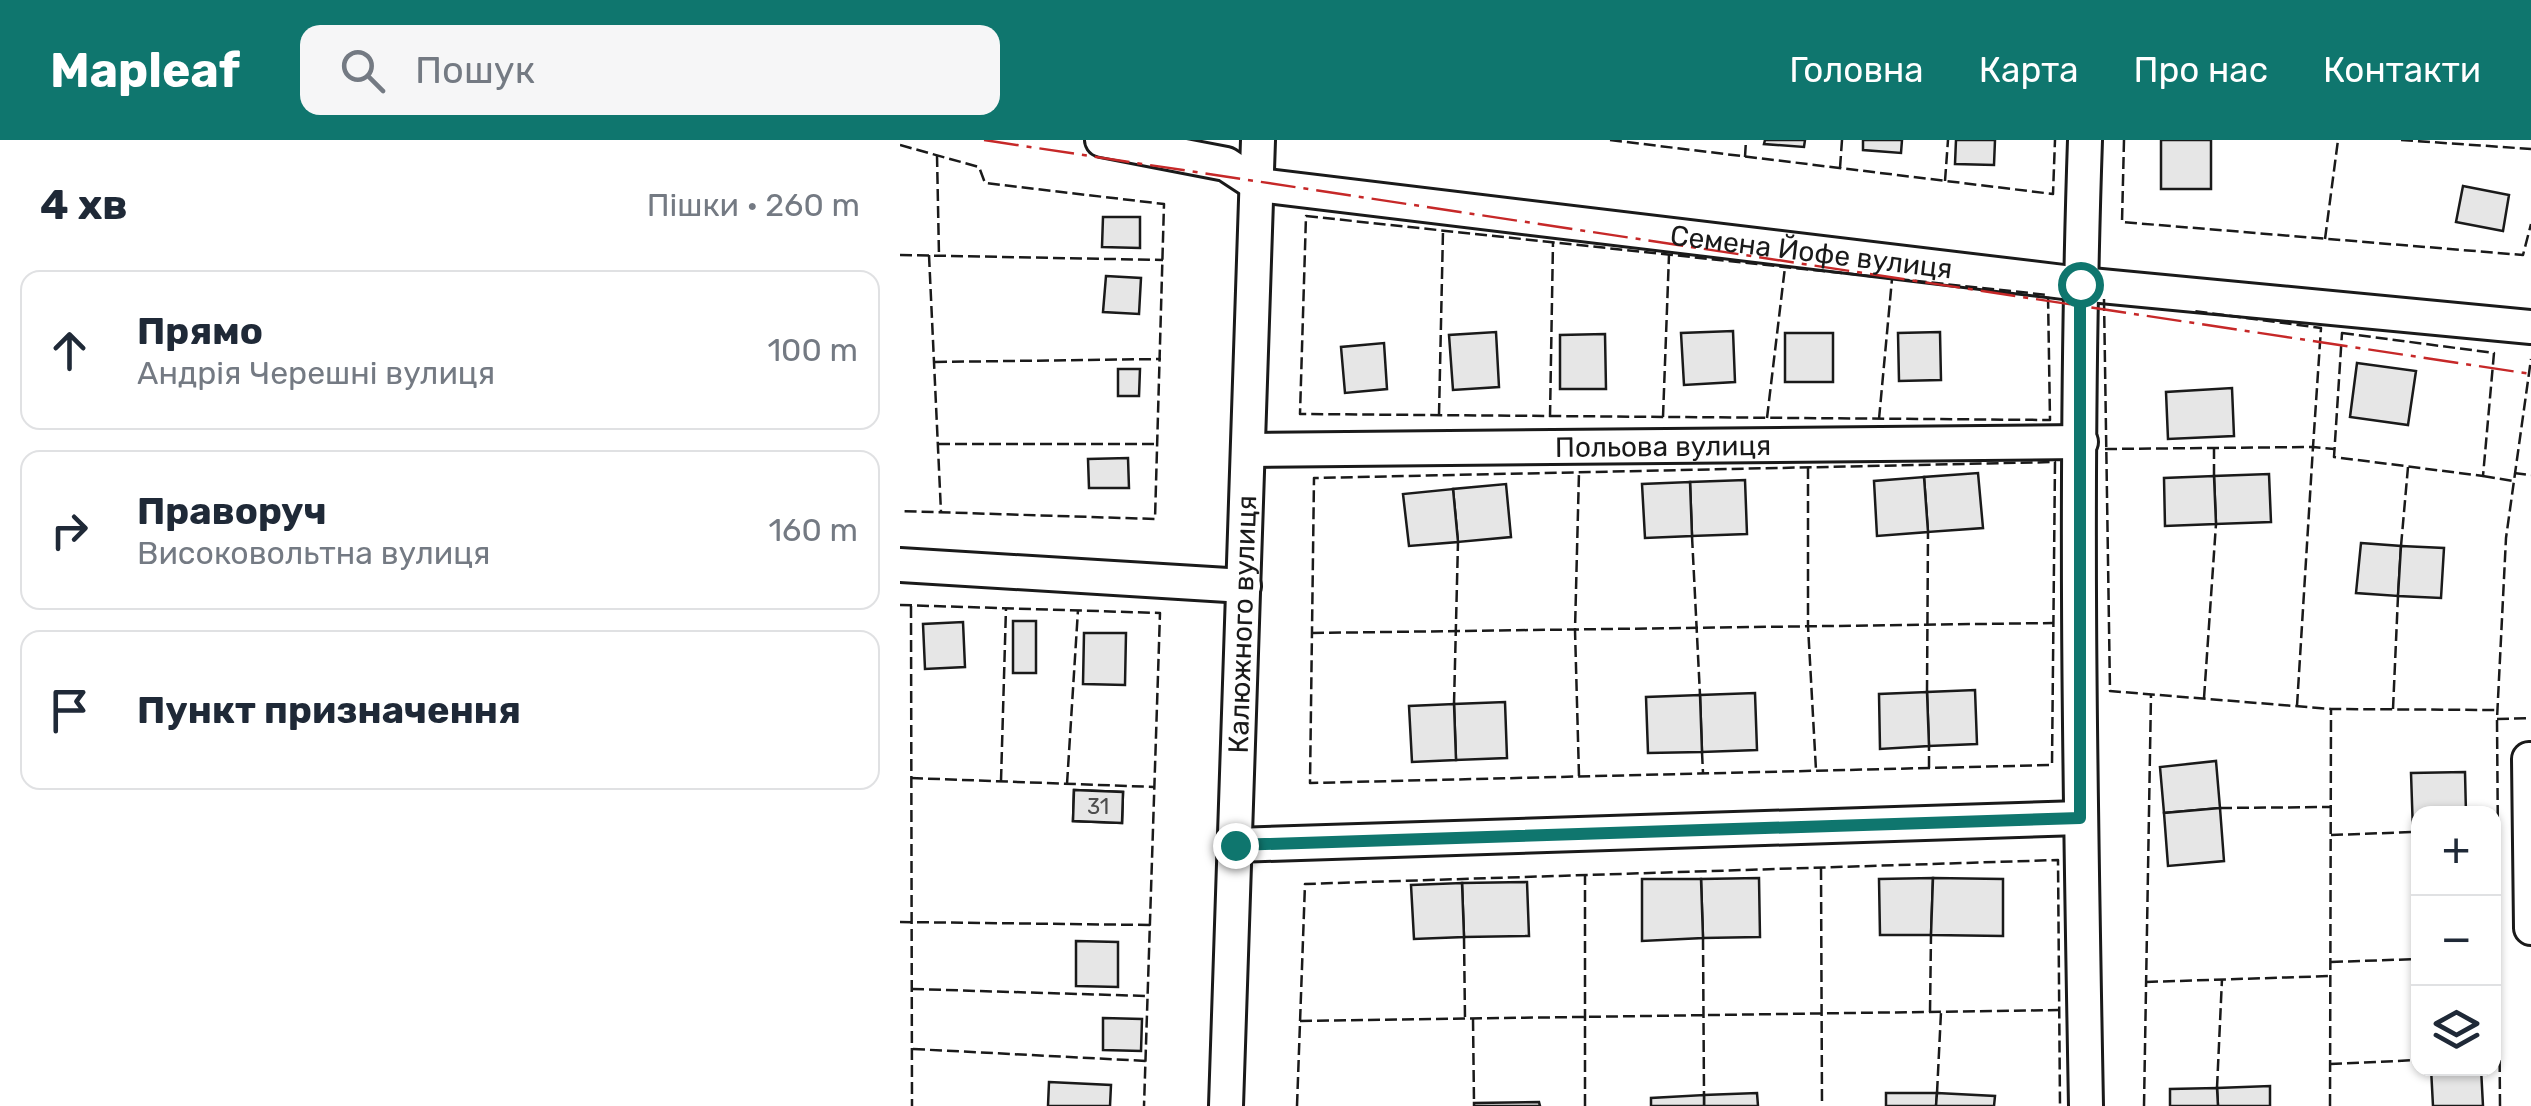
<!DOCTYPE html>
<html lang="uk">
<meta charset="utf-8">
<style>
:root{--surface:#fff;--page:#f6f6f7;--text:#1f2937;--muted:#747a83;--line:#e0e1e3;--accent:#0f766e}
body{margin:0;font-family:Rubik,sans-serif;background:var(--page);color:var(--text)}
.controls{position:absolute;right:30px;bottom:30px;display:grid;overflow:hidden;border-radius:20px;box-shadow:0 2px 8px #0004}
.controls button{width:90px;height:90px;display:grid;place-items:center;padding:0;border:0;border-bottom:2px solid var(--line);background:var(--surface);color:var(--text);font:50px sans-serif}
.stop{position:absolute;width:30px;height:30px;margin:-22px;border:8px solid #0f766e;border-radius:50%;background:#fff}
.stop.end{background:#0f766e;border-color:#fff;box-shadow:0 2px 10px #0008}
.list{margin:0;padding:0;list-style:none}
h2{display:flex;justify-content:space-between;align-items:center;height:130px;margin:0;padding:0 40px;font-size:42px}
h2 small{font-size:32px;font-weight:400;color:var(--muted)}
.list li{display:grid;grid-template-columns:65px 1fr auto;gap:30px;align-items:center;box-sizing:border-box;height:160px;margin:0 20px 20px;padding:0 20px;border:2px solid var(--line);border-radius:20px}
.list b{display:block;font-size:38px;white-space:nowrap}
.list p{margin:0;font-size:32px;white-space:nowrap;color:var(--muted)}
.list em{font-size:32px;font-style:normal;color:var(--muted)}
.icon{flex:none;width:55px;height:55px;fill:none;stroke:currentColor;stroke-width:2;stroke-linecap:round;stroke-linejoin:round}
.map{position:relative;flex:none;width:1631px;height:966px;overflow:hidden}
header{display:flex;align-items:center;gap:60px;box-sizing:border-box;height:140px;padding:0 50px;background:var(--accent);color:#fff}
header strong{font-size:48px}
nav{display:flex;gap:55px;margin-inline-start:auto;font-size:35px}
.search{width:700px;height:90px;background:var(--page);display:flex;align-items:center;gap:25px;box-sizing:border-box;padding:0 35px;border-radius:20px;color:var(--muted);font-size:38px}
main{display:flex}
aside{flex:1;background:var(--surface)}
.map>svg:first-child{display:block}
.building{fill:#e6e6e6;stroke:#1a1a1a;stroke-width:2.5}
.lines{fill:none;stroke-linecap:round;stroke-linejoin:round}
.street-casing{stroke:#1a1a1a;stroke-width:38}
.street{stroke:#fff;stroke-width:32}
.fence{stroke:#1a1a1a;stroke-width:2.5;stroke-dasharray:12 5;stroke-linecap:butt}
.power{stroke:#c62828;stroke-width:2.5;stroke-dasharray:35 8 5 8;stroke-linecap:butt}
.route{stroke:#0f766e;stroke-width:12}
.labels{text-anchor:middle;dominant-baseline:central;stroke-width:8;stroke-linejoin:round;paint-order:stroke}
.number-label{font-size:22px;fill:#4d4d4d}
.street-label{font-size:28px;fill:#1a1a1a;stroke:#fff}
</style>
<header>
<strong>Mapleaf</strong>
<div class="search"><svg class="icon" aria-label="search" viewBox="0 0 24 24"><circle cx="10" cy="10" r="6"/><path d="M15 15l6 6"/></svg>Пошук</div>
<nav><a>Головна</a><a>Карта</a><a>Про нас</a><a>Контакти</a></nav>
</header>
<main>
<aside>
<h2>4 хв<small>Пішки · 260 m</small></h2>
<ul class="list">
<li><svg class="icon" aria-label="ahead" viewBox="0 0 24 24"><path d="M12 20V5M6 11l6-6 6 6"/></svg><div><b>Прямо</b><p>Андрія Черешні вулиця</p></div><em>100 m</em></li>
<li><svg class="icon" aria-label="right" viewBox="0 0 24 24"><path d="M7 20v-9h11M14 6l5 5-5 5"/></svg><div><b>Праворуч</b><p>Високовольтна вулиця</p></div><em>160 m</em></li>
<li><svg class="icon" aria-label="arrive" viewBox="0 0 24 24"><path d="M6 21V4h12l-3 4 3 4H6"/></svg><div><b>Пункт призначення</b></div></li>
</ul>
</aside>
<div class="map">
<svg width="1631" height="966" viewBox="0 0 1631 966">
<rect width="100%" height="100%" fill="#fff"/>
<g class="building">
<path d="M 865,0 L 905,0 L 904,7 L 864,4 Z"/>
<path d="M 963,0 L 1002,0 L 1001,13 L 963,10 Z"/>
<path d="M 1056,0 L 1095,0 L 1094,25 L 1055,24 Z"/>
<rect x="1261" y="0" width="50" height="49"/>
<path d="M 1563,46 L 1609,55 L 1603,91 L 1556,82 Z"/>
<path d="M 203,77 L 240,77 L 240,108 L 202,107 Z"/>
<path d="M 206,136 L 241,138 L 239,174 L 203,172 Z"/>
<path d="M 833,191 L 835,242 L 784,245 L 781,193 Z"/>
<path d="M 596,192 L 599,247 L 553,250 L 549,195 Z"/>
<path d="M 1040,192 L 1041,240 L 999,241 L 998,193 Z"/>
<rect x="885" y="193" width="48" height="49"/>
<path d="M 705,194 L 706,249 L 660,249 L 660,195 Z"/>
<path d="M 484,203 L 487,249 L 445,253 L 441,207 Z"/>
<path d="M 1457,223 L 1516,231 L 1508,285 L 1450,277 Z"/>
<path d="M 218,229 L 240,229 L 239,256 L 218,256 Z"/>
<path d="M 1332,248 L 1334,296 L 1268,299 L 1266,252 Z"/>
<path d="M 228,318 L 229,348 L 189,348 L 188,319 Z"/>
<path d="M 1078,333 L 1083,388 L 1028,392 L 1024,337 Z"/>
<path d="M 1369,334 L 1371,382 L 1316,384 L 1314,336 Z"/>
<path d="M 1314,336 L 1316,384 L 1265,386 L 1264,338 Z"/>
<path d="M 1024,337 L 1028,392 L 977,396 L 974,341 Z"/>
<path d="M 845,340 L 847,394 L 792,396 L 790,342 Z"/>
<path d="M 790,342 L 792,396 L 745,398 L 742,344 Z"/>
<path d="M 606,344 L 611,397 L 558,402 L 553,349 Z"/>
<path d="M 553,349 L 558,402 L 509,406 L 503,354 Z"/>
<path d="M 1461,403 L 1501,406 L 1498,456 L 1456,453 Z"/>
<path d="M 1501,406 L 1544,408 L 1541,458 L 1498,456 Z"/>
<rect x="113" y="481" width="23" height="52"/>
<path d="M 63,482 L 65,527 L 25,529 L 23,484 Z"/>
<path d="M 184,493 L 226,493 L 225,545 L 183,544 Z"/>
<path d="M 1075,550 L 1077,604 L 1029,606 L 1027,552 Z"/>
<path d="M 1027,552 L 1029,606 L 980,609 L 979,554 Z"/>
<path d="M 855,553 L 857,610 L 802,612 L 800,555 Z"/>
<path d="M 800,555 L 802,612 L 748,613 L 746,557 Z"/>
<path d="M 605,562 L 607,618 L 556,620 L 554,564 Z"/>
<path d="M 554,564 L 556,620 L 512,622 L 509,566 Z"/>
<path d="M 1316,621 L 1320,668 L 1264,673 L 1260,627 Z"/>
<path d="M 1565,632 L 1566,674 L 1518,674 L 1518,692 L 1513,692 L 1511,633 Z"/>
<path d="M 174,650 L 223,652 L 222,683 L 173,681 Z"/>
<path d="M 174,650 L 223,652 L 222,683 L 173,681 Z"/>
<path d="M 1320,668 L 1324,721 L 1268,726 L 1264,673 Z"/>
<path d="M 1513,692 L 1518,692 L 1518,751 L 1515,751 Z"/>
<path d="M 859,738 L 860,797 L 803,798 L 801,739 Z"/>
<path d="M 1033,738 L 1031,795 L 980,795 L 979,739 Z"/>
<path d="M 1033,738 L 1103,739 L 1103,796 L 1031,795 Z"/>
<path d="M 742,739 L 801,739 L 803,798 L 742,801 Z"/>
<path d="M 627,742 L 629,796 L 564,797 L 562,743 Z"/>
<path d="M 562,743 L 564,797 L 514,799 L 511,745 Z"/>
<path d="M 176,801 L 218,802 L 218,847 L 176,846 Z"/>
<path d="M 203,878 L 242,879 L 241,911 L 203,910 Z"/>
<path d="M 1531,928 L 1581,928 L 1583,966 L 1533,966 Z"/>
<path d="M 149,942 L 211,945 L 210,966 L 148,966 Z"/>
<path d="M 1370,946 L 1370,966 L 1318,966 L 1317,948 Z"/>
<path d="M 1317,948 L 1318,966 L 1270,966 L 1270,949 Z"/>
<path d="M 857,953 L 858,966 L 804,966 L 804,955 Z"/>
<path d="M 986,953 L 1037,953 L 1036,966 L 986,966 Z"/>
<path d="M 1037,953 L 1095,956 L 1094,966 L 1036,966 Z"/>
<path d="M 804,955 L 804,966 L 751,966 L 751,958 Z"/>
<path d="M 639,962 L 640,966 L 574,966 L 574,963 Z"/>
</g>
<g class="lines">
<g class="street-casing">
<g id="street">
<path id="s1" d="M 202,0 L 326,24 L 358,45 L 1180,144 L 1631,187"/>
<path d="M 1185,0 C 1174,322 1180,644 1186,966"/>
<path id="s2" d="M 348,310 L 1181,302"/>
<path d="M 0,425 L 344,446"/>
<path d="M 1629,619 L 1631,788"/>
<path d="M 335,705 L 1180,678"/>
<path id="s3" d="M 326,966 L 358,0"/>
</g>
</g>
<use href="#street" class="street"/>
<g class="fence">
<path d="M 710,0 L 1153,54 L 1155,0"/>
<path d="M 1224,0 L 1222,82 L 1623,115 L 1631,84"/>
<path d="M 1501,0 L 1631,9"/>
<path d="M 0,5 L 79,27 L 85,43 L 264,64 L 255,379 L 0,371"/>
<path d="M 37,15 L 39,116"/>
<path d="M 845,17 L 846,0"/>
<path d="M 940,28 L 942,0"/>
<path d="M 1045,41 L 1048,0"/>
<path d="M 406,76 L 1148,155 L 1150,280 L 400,274 Z"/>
<path d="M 1425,99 L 1438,0"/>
<path d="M 0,115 L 263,120"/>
<path d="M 29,115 L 41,372"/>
<path d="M 1204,159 L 1210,551 L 1431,569 L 1598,570"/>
<path d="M 1442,193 L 1594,213 L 1583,336 L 1434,317 Z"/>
<path d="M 35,222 L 261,219"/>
<path d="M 539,275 L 543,91"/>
<path d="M 650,277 L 653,102"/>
<path d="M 763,277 L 769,115"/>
<path d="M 867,278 L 885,127"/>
<path d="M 979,279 L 992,139"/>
<path d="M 38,304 L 258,304"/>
<path d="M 1314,307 L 1314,336"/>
<path d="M 1205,309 L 1413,307 L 1421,188 L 1294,171"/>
<path d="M 1155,322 L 1152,625 L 410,643 L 414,338 Z"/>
<path d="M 908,327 L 908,486 L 916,630"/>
<path d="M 1614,333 L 1631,335"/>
<path d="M 1583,336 L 1613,341"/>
<path d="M 792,396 L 800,555"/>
<path d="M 1501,406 L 1508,327"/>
<path d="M 0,465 L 260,473 L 244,966"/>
<path d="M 11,466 L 12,966"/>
<path d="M 412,493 L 1153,483"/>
<path d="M 1027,552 L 1028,392"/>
<path d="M 1304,558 L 1316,384"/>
<path d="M 554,564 L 558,402"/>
<path d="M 1397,566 L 1413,307 L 1434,309"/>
<path d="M 1493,569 L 1498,456"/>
<path d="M 1597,579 L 1631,578"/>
<path d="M 802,612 L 803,633"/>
<path d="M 1029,628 L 1029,606"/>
<path d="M 679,636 L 675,490 L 679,332"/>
<path d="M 11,638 L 254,647"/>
<path d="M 101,641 L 106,468"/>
<path d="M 167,644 L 178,470"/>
<path d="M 1320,668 L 1430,667"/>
<path d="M 1431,695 L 1513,692"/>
<path d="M 921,728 L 922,966"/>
<path d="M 0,782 L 250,785"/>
<path d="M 564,797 L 565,879"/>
<path d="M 803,798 L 804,955"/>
<path d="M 1431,822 L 1518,819"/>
<path d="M 1246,842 L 1431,836"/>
<path d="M 12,849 L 247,856"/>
<path d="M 1030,872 L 1031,795"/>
<path d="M 573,879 L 574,963"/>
<path d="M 400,881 L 1159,870"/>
<path d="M 13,909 L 246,921"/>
<path d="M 1430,924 L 1518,920"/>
<path d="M 1317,948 L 1322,839"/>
<path d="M 1037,953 L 1041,872"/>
<path d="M 397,966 L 405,744 L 1158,720 L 1160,966"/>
<path d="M 685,966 L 685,735"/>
<path d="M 1244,966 L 1251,554"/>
<path d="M 1430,966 L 1431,569"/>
<path d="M 1600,966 L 1597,579 L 1606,398 L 1631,219"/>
</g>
<path class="power" d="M 84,0 L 1631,234"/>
</g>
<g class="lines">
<path class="route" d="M 335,705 L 1180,678 L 1180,144"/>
</g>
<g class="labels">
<g class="number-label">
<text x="198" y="666">31</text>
</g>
<g class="street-label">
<text stroke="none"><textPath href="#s1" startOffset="722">Семена Йофе вулиця</textPath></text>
<text stroke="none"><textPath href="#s2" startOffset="415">Польова вулиця</textPath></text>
<text stroke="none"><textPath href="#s3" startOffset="482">Калюжного вулиця</textPath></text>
</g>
</g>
</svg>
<div class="controls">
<button>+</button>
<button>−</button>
<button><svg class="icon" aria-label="layers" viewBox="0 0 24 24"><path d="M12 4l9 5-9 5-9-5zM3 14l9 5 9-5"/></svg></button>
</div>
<div class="stop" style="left:1180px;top:144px"></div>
<div class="stop end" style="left:335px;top:705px"></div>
</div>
</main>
